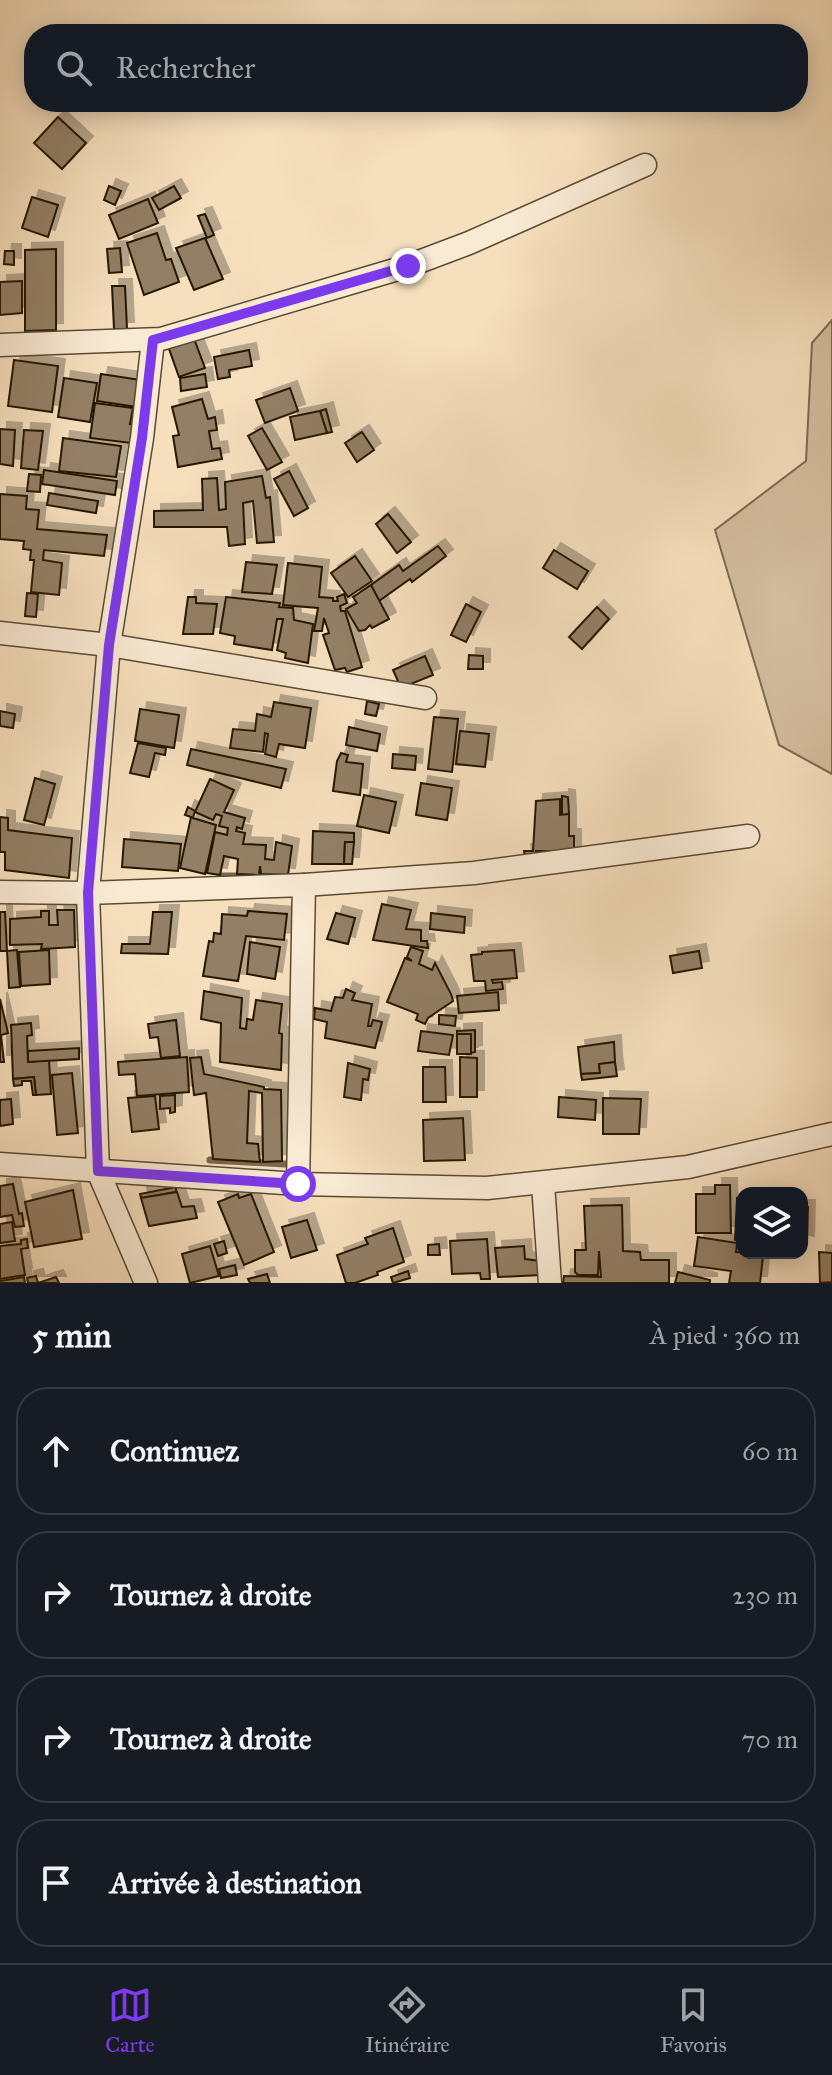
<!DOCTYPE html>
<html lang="fr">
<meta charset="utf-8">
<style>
:root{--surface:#171b24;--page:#20242c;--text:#f1f3f6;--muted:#9ea1a6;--line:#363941;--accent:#7c3aed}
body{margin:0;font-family:"IM FELL Great Primer",serif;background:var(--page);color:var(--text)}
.controls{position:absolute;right:24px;bottom:24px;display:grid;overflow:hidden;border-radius:16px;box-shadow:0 4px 20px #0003}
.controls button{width:72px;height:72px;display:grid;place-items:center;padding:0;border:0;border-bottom:2px solid var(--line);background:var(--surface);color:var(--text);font:40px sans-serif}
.stop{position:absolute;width:24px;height:24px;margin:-18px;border:6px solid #7c3aed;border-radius:50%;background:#fff}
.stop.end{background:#7c3aed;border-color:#fff;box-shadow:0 2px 8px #0008}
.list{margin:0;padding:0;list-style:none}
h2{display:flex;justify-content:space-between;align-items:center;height:104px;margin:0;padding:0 32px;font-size:34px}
h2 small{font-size:26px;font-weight:400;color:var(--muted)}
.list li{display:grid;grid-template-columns:52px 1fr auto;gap:24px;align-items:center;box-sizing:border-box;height:128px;margin:0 16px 16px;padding:0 16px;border:2px solid var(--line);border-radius:32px}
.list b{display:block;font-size:30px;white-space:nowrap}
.list em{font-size:26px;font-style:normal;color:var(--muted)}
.icon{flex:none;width:44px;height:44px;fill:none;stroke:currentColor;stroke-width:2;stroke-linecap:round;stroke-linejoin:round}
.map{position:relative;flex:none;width:832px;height:1283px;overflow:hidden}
.search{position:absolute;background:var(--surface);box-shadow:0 4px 20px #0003;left:24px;right:24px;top:24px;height:88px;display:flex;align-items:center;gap:20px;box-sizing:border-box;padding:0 28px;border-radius:32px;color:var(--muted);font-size:30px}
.sheet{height:680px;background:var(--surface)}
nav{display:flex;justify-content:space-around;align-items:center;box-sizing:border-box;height:112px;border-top:2px solid var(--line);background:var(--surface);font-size:22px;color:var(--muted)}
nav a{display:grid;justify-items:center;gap:4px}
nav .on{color:var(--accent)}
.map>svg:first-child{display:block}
.green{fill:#d3bd9e;stroke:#7d6a52;stroke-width:2}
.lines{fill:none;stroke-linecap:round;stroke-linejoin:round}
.stream{stroke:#79674e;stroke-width:7}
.building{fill:#937f65;stroke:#271805;stroke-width:2;filter:url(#shadow)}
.street-casing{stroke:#5b4a33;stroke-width:25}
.street{stroke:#f9ead4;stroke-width:22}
.route{stroke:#7c3aed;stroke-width:10}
</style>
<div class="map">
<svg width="832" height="1283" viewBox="0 0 832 1283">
<defs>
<filter id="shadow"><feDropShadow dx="7" dy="-7" stdDeviation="0" flood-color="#0004"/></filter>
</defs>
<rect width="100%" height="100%" fill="#f6dfbd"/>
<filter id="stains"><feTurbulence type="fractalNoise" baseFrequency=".0025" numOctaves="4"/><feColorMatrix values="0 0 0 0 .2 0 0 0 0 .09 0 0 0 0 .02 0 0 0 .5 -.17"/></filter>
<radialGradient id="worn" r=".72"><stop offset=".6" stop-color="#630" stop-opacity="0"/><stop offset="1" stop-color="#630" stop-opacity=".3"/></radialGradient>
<path class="green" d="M 832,320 L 832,774 L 779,745 L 715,530 L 806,461 L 812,343 Z"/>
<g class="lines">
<g class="stream">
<path d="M 220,876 L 254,876"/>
<path d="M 210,1160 L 285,1164"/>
</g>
</g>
<g class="building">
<path d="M 58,117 L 86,143 L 62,169 L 34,143 Z"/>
<path d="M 109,186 L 121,191 L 115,205 L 104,200 Z"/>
<path d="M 174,186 L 181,198 L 159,210 L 152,198 Z"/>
<path d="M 32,197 L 58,205 L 48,237 L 22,228 Z"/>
<path d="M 148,199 L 158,223 L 119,239 L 109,215 Z"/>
<path d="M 205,214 L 214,235 L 207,238 L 198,216 Z"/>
<path d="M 157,233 L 166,260 L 171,259 L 179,282 L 144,295 L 127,243 Z"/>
<path d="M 205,238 L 223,279 L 194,290 L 176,248 Z"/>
<path d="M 120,248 L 122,272 L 109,273 L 107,249 Z"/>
<path d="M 56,249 L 56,330 L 25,331 L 25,250 Z"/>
<path d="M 5,251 L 14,251 L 14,265 L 4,264 Z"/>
<path d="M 22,281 L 22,313 L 0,315 L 0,282 Z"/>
<path d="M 112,286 L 125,286 L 127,329 L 114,329 Z"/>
<path d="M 193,336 L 205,368 L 179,377 L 168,346 Z"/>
<path d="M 249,350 L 252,366 L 229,370 L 230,377 L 218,379 L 214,357 Z"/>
<path d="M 14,360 L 58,366 L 52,412 L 8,406 Z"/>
<path d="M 101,374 L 141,380 L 137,407 L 97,401 Z"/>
<path d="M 205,374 L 207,387 L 181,391 L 180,378 Z"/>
<path d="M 64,378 L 97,383 L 90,422 L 58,417 Z"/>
<path d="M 290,388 L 298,411 L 265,423 L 256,400 Z"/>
<path d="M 202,399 L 208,419 L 215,417 L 217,430 L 209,431 L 212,449 L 220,448 L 222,459 L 178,467 L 173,436 L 179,435 L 172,407 Z"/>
<path d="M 95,403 L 133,408 L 130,424 L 142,425 L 139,444 L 90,438 Z"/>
<path d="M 326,409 L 332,432 L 327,433 L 320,411 Z"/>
<path d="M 320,411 L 327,433 L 295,440 L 290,417 Z"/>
<path d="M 262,428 L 282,462 L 267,470 L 248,436 Z"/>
<path d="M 0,429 L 15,430 L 13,466 L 0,464 Z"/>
<path d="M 24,430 L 43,431 L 38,470 L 21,468 Z"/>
<path d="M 362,432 L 374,450 L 357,462 L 345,443 Z"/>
<path d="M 63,438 L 121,446 L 116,477 L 59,471 Z"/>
<path d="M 44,470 L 117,481 L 115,495 L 42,484 Z"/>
<path d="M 289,471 L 308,508 L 294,516 L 274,479 Z"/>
<path d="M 29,474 L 41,475 L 40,492 L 27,491 Z"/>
<path d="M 262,476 L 266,498 L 270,497 L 274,542 L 257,543 L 253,501 L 243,503 L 245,544 L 229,546 L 227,527 L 154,527 L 154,511 L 203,510 L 202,479 L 217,478 L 219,510 L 226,509 L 225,482 Z"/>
<path d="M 49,493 L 98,501 L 96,513 L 47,505 Z"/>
<path d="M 0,494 L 27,496 L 26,509 L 39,510 L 37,529 L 107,535 L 104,556 L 44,550 L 43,560 L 62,563 L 59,595 L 31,592 L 34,560 L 30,560 L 31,550 L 23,549 L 24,541 L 0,539 Z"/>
<path d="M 388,514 L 411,542 L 397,553 L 376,524 Z"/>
<path d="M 438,546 L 446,556 L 412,582 L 410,579 L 379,601 L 371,585 L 399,565 L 403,571 Z"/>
<path d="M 554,550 L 588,571 L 577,589 L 543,568 Z"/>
<path d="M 355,556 L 372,581 L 348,597 L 331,573 Z"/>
<path d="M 246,562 L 277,565 L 272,594 L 242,592 Z"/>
<path d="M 288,563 L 322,567 L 319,597 L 333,598 L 333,601 L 338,601 L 337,597 L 344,594 L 347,603 L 340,606 L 341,611 L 345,611 L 362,667 L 347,672 L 345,668 L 335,670 L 323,635 L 329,633 L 324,618 L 322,631 L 314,631 L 318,608 L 283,605 Z"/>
<path d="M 371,585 L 389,619 L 372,628 L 370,625 L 365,630 L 359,631 L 346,609 L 357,603 L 353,597 Z"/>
<path d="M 27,593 L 38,594 L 36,617 L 25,616 Z"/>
<path d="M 188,597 L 196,597 L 196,603 L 217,604 L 213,634 L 183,634 Z"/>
<path d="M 226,597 L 280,603 L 279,607 L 293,608 L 294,620 L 313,624 L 308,663 L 285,658 L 286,653 L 277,650 L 283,619 L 277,619 L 272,650 L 234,644 L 235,636 L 220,633 Z"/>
<path d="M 466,604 L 481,612 L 466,642 L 451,635 Z"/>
<path d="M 597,607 L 609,619 L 582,649 L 569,637 Z"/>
<path d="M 469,655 L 483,656 L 483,669 L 468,669 Z"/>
<path d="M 425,656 L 433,675 L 401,688 L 393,670 Z"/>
<path d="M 367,701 L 379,704 L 376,716 L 365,714 Z"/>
<path d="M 274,702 L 311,708 L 305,748 L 279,744 L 276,757 L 265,754 L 268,734 L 265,733 L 263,752 L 230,748 L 233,729 L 255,731 L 257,714 L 271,717 Z"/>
<path d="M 140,709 L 179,715 L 174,748 L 135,741 Z"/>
<path d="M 0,711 L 15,714 L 13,728 L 0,726 Z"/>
<path d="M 434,717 L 458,719 L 452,772 L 428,769 Z"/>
<path d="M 349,727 L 380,734 L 377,751 L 346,745 Z"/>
<path d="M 460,731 L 489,734 L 485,767 L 456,764 Z"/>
<path d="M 138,743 L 166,748 L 165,755 L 155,753 L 149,777 L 130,773 Z"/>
<path d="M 191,749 L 286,769 L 281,788 L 187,765 Z"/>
<path d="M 341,753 L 348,755 L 346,762 L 363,764 L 360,795 L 333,791 L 337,761 Z"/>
<path d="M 393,754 L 416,756 L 415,770 L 392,768 Z"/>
<path d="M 35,778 L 55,784 L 44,825 L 24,820 Z"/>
<path d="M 210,779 L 234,790 L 224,812 L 245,818 L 242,829 L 237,827 L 236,831 L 245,833 L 243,844 L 266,845 L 265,859 L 274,860 L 276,842 L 292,846 L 288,875 L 261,874 L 260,866 L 259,875 L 237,874 L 238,859 L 224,856 L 220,875 L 207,873 L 215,832 L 227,835 L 228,828 L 219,826 L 222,816 L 216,814 L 213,820 L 195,812 Z"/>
<path d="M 421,783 L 452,788 L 447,820 L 416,815 Z"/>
<path d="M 364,795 L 396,802 L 389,833 L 357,826 Z"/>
<path d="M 562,796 L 568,797 L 569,814 L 562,815 Z"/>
<path d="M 560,799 L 560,815 L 569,814 L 569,836 L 574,836 L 574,855 L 557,851 L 536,851 L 535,858 L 525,858 L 524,851 L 533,851 L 536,801 Z"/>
<path d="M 188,807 L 195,811 L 193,818 L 216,825 L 205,874 L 180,868 L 191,817 L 185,815 Z"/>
<path d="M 0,817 L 8,818 L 8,830 L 72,838 L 69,878 L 5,870 L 5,852 L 0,852 Z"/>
<path d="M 313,831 L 354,833 L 354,842 L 345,842 L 344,864 L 312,864 Z"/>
<path d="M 124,839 L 181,844 L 178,871 L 122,867 Z"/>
<path d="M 345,842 L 354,842 L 352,864 L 344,864 Z"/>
<path d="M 382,904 L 411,910 L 406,929 L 421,930 L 421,941 L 427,941 L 428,948 L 373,940 Z"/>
<path d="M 57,910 L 74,910 L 75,947 L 41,949 L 42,944 L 10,945 L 10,919 L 41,917 L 41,911 L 49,911 L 49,925 L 58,925 Z"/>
<path d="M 248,911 L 287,914 L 284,940 L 246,936 L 238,981 L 203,976 L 209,941 L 213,942 L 214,933 L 221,934 L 222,914 L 247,916 Z"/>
<path d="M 0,912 L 5,912 L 7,951 L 0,951 Z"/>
<path d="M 153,912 L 172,912 L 168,954 L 121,953 L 122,944 L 150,944 Z"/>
<path d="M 336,913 L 355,918 L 348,944 L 327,939 Z"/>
<path d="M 431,913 L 465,917 L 464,933 L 430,929 Z"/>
<path d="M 250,942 L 280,947 L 275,979 L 247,974 Z"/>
<path d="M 411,947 L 423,951 L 419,964 L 432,970 L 435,963 L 451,994 L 453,1001 L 428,1018 L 425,1024 L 416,1020 L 418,1014 L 387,1002 L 405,958 L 412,961 L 407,957 Z"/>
<path d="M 17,950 L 20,987 L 9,988 L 7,951 Z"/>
<path d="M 49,950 L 50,984 L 21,986 L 19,952 Z"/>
<path d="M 514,950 L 517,978 L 492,980 L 493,983 L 502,982 L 503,989 L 486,991 L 485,981 L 474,981 L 471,955 L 482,954 L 482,952 Z"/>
<path d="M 699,951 L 702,968 L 673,973 L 670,956 Z"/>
<path d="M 346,989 L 355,993 L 352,1000 L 372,1004 L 368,1026 L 371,1026 L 373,1020 L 382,1022 L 375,1048 L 325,1038 L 327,1022 L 314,1019 L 315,1008 L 331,1011 L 335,997 L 343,998 Z"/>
<path d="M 204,991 L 242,998 L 240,1028 L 246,1029 L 247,1019 L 253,1020 L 256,1000 L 282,1004 L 279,1033 L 282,1034 L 281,1070 L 220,1062 L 221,1023 L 201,1019 Z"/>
<path d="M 498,992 L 499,1010 L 459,1013 L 457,996 Z"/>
<path d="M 0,999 L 8,1033 L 1,1035 L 4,1062 L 0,1062 Z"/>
<path d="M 439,1015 L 456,1016 L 455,1026 L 439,1024 Z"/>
<path d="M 176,1020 L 180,1056 L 161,1058 L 158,1037 L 150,1038 L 148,1024 Z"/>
<path d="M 31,1023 L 32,1035 L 27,1036 L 28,1062 L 49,1060 L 51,1094 L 36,1095 L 34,1077 L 13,1079 L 11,1025 Z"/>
<path d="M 475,1030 L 475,1052 L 471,1053 L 471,1034 L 457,1034 L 457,1031 Z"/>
<path d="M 421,1031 L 453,1035 L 449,1055 L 418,1051 Z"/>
<rect x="457" y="1034" width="14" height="20"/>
<path d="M 614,1042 L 615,1062 L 599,1064 L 600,1073 L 581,1074 L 578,1047 Z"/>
<path d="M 79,1048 L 79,1059 L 28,1062 L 28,1051 Z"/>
<path d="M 187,1057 L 189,1092 L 137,1096 L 135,1074 L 119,1075 L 118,1062 Z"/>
<path d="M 201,1057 L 204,1074 L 264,1087 L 264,1089 L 281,1090 L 282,1161 L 263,1162 L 262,1093 L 249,1091 L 247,1143 L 258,1144 L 260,1162 L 213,1159 L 206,1093 L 194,1095 L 190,1058 Z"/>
<path d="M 460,1057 L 477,1058 L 477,1097 L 460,1097 Z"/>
<path d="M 615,1062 L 617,1076 L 582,1080 L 581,1074 L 600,1073 L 599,1064 Z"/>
<path d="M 348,1063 L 370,1069 L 368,1080 L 363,1079 L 361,1100 L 344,1097 Z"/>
<path d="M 423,1067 L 445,1067 L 446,1102 L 423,1102 Z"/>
<path d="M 72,1073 L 78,1133 L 57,1135 L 52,1075 Z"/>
<path d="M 34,1077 L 36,1095 L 33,1095 L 31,1081 L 22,1081 L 22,1085 L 14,1086 L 13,1079 Z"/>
<path d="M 175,1095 L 175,1112 L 170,1113 L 170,1108 L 160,1109 L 160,1096 Z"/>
<path d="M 155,1096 L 159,1129 L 132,1132 L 128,1098 Z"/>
<path d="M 559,1097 L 596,1100 L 595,1120 L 558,1117 Z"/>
<path d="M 603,1098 L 641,1099 L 639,1134 L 603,1134 Z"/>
<path d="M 11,1099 L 13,1124 L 0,1126 L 0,1100 Z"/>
<path d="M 463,1118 L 465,1160 L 424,1161 L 423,1120 Z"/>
<path d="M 13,1184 L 19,1214 L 22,1213 L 24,1226 L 15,1227 L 12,1215 L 0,1217 L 0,1186 Z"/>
<path d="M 715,1185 L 730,1185 L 731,1233 L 696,1233 L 696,1194 L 715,1194 Z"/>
<path d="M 176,1187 L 176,1192 L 141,1198 L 140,1194 Z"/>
<path d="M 73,1190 L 82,1239 L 34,1247 L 25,1202 Z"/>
<path d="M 177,1192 L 182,1207 L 194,1206 L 197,1218 L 149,1226 L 141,1198 Z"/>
<path d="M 238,1194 L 239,1198 L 251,1194 L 274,1252 L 244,1265 L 218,1202 Z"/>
<path d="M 737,1198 L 742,1198 L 742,1241 L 735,1240 Z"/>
<path d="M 622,1205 L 623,1251 L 640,1252 L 641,1260 L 669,1260 L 669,1283 L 563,1283 L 564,1276 L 601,1277 L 599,1251 L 598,1275 L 578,1275 L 575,1272 L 575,1250 L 586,1250 L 584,1206 Z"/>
<path d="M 802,1207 L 808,1207 L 807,1243 L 802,1242 Z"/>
<path d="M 307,1220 L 317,1250 L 291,1258 L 282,1227 Z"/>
<path d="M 12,1222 L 15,1241 L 0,1243 L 0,1224 Z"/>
<path d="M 393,1228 L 404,1262 L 377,1272 L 378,1275 L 355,1283 L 346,1283 L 337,1255 L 368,1244 L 365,1238 Z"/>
<path d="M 698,1237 L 737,1243 L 736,1252 L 763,1256 L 760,1283 L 729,1283 L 731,1271 L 694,1266 Z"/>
<path d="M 27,1239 L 28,1248 L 21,1249 L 25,1275 L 0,1279 L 0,1246 L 21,1244 L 21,1240 Z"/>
<path d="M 487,1239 L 490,1279 L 481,1279 L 480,1273 L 452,1274 L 450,1241 Z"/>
<path d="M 224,1241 L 227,1253 L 218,1256 L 214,1244 Z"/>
<path d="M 439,1244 L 440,1255 L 428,1255 L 428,1245 Z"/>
<path d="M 210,1246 L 219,1276 L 190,1283 L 182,1254 Z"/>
<path d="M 524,1246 L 525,1259 L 540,1261 L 541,1275 L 498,1277 L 495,1248 Z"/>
<path d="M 819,1252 L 832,1253 L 832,1282 L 820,1283 Z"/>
<path d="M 235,1265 L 237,1275 L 221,1278 L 219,1269 Z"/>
<path d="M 408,1271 L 410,1278 L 393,1283 L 391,1277 Z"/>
<path d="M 678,1272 L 710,1280 L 710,1283 L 675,1283 Z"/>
<path d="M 267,1274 L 270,1283 L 250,1283 L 248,1279 Z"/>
<path d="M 36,1276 L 38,1283 L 56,1277 L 59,1283 L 28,1283 L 27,1278 Z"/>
<path d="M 24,1277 L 25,1283 L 0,1283 L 0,1281 Z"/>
</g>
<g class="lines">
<g class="street-casing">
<g id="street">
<path d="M 0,345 L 161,339 L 408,266 L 469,243 L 645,165"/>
<path d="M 0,633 L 109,645 L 425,698"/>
<path d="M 304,885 L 474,873 L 748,836"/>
<path d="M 0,892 L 88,893 L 304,885 L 298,1184"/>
<path d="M 0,1164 L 298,1184 L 487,1188 L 688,1167 L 832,1134"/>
<path d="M 543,1184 L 550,1283"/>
<path d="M 146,1283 L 98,1171 L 88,893 L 109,645 L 142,438 L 153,340"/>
</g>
</g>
<use href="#street" class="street"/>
</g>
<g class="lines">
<path class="route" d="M 298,1184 L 98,1171 L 88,893 L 109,645 L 142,438 L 153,340 L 408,266"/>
</g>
<rect width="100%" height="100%" filter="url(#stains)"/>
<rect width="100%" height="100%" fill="url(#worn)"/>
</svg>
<div class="controls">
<button><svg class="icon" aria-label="layers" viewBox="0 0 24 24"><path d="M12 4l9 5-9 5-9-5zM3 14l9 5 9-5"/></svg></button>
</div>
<div class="stop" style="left:298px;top:1184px"></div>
<div class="stop end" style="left:408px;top:266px"></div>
<div class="search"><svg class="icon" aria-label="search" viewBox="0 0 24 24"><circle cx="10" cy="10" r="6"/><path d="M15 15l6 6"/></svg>Rechercher</div>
</div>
<section class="sheet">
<h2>5 min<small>À pied · 360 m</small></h2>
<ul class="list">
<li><svg class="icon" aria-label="ahead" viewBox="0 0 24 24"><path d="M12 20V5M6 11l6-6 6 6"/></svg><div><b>Continuez</b></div><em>60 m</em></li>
<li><svg class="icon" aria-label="right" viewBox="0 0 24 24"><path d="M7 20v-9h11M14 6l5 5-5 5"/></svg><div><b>Tournez à droite</b></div><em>230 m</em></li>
<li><svg class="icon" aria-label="right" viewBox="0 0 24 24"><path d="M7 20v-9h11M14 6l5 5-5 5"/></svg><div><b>Tournez à droite</b></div><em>70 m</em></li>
<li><svg class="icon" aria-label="arrive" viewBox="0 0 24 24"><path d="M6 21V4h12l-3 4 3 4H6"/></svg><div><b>Arrivée à destination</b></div></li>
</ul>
</section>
<nav>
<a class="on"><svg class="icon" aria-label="map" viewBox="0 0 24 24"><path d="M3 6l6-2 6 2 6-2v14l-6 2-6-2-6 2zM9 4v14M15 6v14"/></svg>Carte</a>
<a><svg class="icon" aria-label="directions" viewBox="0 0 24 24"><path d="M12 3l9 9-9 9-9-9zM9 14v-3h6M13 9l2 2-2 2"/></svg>Itinéraire</a>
<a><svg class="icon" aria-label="saved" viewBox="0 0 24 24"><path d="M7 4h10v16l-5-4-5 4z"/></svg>Favoris</a>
</nav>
